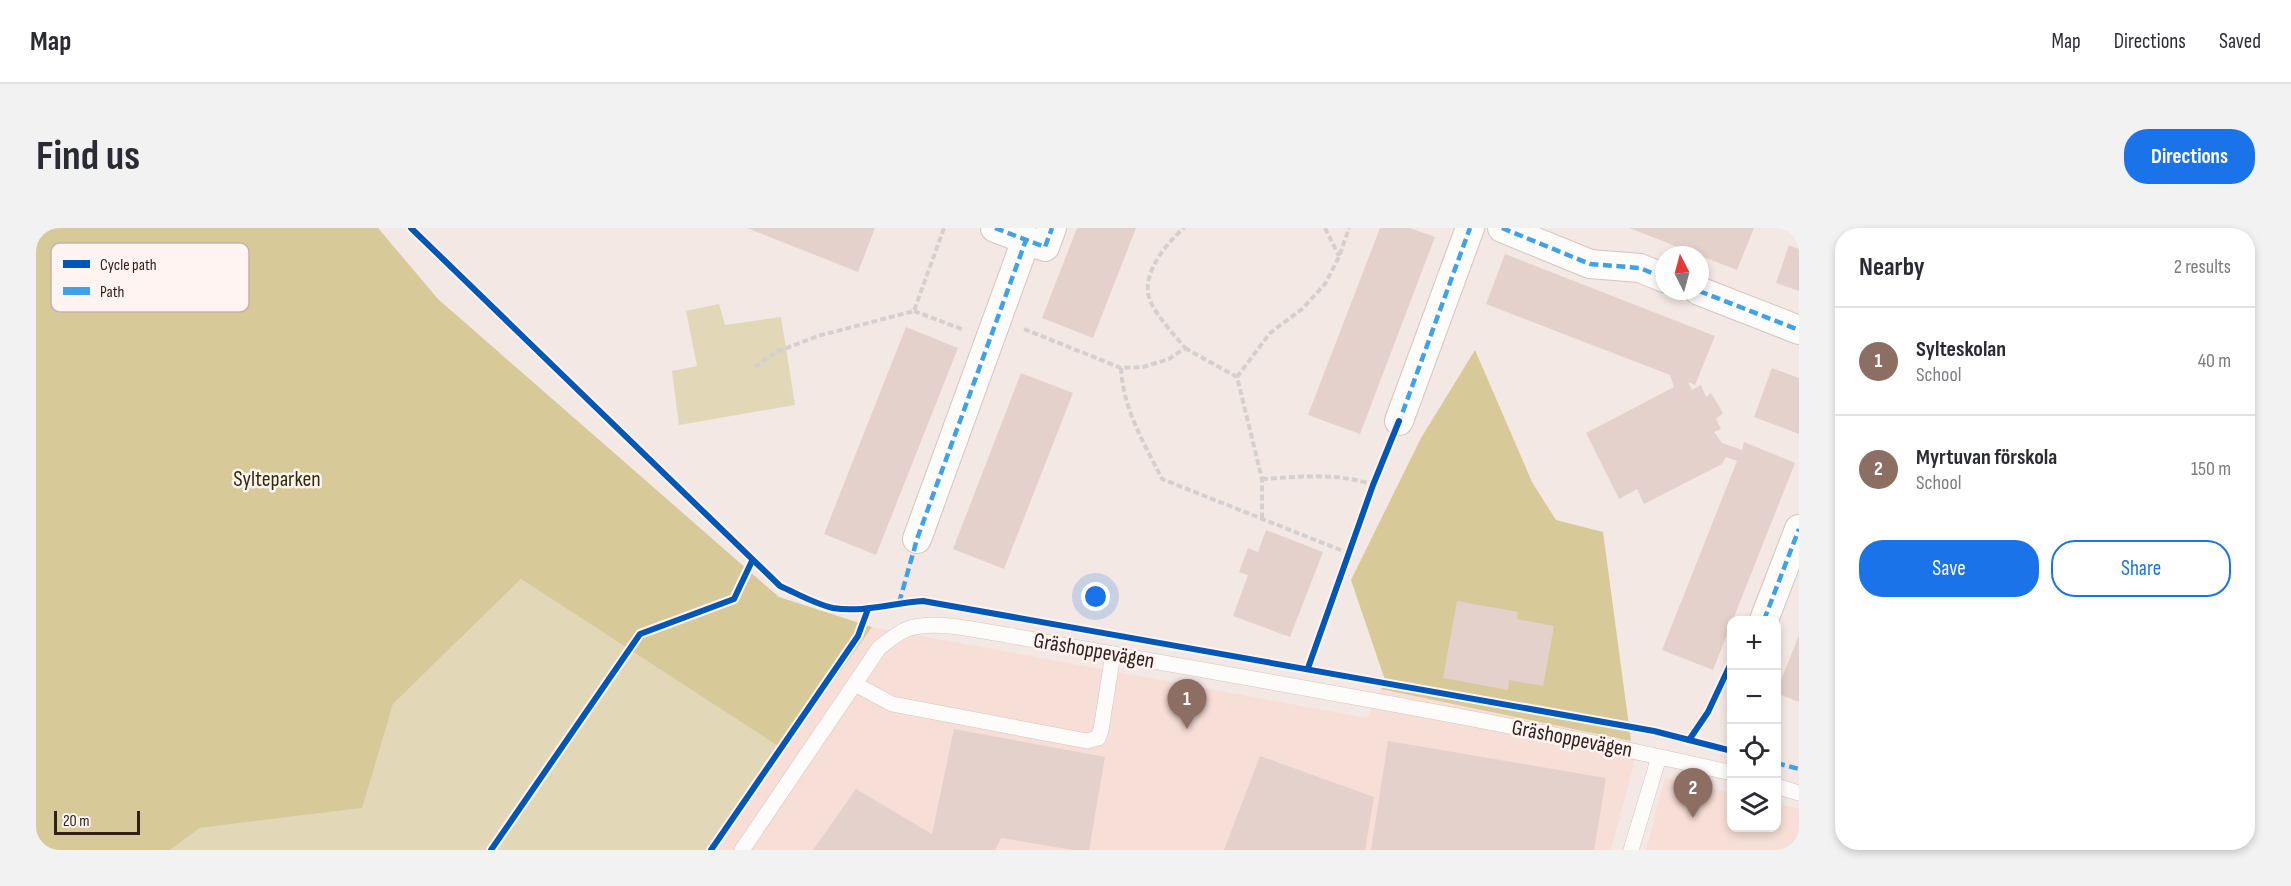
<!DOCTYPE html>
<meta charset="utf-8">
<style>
:root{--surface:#fff;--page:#f2f2f3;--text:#2b2b33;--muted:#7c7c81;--line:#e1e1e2;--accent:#1a73e8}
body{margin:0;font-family:"Sofia Sans Condensed",sans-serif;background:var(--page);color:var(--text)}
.controls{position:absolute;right:18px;bottom:18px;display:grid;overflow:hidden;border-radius:12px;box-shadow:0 3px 9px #0003}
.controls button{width:54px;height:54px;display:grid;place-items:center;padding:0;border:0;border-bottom:2px solid var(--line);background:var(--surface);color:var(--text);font:30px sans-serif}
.compass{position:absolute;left:1619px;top:18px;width:54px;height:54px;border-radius:50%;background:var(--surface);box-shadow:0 3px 9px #0003;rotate:354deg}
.scale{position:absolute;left:18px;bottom:15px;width:86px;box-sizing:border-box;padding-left:6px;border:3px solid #33201a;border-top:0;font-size:16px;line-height:21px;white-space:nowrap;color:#33201a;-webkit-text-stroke:4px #fff4f1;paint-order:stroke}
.you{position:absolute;left:1060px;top:369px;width:21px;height:21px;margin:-15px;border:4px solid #fff;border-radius:50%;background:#1a73e8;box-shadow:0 0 0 9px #1a73e833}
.badge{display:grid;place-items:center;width:39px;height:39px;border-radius:50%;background:var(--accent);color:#fff;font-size:20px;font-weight:700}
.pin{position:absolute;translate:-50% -50px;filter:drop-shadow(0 2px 3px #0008)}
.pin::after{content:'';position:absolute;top:32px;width:21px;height:18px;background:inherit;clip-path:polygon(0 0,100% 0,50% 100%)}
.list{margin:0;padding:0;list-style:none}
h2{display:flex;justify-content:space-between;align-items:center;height:78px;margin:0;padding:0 24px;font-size:26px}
h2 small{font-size:20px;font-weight:400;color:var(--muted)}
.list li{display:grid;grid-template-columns:39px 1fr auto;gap:18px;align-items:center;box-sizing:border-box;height:108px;padding:0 24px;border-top:2px solid var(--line)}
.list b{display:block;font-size:22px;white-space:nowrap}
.list p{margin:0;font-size:20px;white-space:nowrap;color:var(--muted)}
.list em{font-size:20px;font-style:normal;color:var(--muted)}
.actions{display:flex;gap:12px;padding:18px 24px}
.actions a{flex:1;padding:14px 0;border:2px solid var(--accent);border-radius:24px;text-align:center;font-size:21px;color:var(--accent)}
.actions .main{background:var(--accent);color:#fff}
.icon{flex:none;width:33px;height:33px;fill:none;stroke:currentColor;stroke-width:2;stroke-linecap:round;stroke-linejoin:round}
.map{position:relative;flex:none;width:1763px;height:622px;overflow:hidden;border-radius:24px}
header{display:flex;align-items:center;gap:36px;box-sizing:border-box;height:84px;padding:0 30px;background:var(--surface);border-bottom:2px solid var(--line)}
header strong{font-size:28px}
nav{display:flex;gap:33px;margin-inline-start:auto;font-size:21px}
.intro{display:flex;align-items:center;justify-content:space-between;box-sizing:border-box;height:144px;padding:0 36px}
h1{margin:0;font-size:42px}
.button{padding:15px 27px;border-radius:24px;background:var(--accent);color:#fff;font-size:21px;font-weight:700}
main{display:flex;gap:36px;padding:0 36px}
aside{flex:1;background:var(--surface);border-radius:24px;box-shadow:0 3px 9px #0003}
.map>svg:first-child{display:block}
.built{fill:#f7ded6}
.green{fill:#e2d7b7}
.forest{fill:#d7c998}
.building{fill:#e4d1cb}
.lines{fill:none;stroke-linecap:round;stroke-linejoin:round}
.service-casing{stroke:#d4c5c0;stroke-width:16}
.minor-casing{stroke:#d4c5c0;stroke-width:30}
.path{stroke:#d5d0cf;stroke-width:4;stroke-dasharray:6 3;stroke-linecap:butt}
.service{stroke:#fdfcfb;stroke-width:15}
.minor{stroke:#fdfcfb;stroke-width:28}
.quiet{stroke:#3ea2ea;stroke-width:4.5;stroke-dasharray:9 4.5;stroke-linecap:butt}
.cycleway-casing{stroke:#fff4f1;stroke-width:10}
.cycleway{stroke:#0057b8;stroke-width:6}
.labels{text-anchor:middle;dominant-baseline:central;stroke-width:5;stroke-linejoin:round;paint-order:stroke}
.park-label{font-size:22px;fill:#332d05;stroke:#fff4f1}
.street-label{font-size:22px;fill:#33201a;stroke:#fff4f1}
.key{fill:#fff4f1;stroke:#c2b4b0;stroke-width:1.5}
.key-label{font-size:16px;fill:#33201a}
</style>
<header>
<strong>Map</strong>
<nav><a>Map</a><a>Directions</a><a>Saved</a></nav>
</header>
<div class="intro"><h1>Find us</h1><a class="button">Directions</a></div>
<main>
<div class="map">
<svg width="1763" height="622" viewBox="0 0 1763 622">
<rect width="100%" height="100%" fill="#f4e8e4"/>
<g class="built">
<path d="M 836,399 L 1331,490 L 1345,461 L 1595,513 L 1598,535 L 1575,622 L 681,622 L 748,522 Z"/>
<path d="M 1629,550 L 1695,565 L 1696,600 L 1740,600 L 1741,575 L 1763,581 L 1763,622 L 1610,622 Z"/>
</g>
<g class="green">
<path d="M 683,76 L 689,97 L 745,89 L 759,177 L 643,197 L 636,143 L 661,138 L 650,83 Z"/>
<path d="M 485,351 L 748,522 L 681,622 L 134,622 L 164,600 L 325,580 L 357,476 Z"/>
</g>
<g class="forest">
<path d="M 0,0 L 342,0 L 402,71 L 743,369 L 836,399 L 748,522 L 485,351 L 357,476 L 326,580 L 164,600 L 134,622 L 0,622 Z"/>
<path d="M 1439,122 L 1496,254 L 1520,292 L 1567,304 L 1595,513 L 1345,461 L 1349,452 L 1315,352 L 1385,210 Z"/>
</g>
<g class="building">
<path d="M 711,0 L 839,0 L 822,44 Z"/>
<path d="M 1041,0 L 1100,0 L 1057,110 L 1006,90 Z"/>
<path d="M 1344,0 L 1374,0 L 1399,9 L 1324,206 L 1272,187 Z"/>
<path d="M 1593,0 L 1718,0 L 1701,42 Z"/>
<path d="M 1753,17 L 1763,21 L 1763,63 L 1740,55 Z"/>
<path d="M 1469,26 L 1679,108 L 1659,157 L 1652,154 L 1656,162 L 1665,157 L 1670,169 L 1675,165 L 1687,185 L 1680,191 L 1685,201 L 1678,204 L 1686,215 L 1706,222 L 1708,214 L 1759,235 L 1677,442 L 1626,422 L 1701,233 L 1690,229 L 1686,236 L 1608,276 L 1601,261 L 1583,271 L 1550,205 L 1638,159 L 1634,147 L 1450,76 Z"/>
<path d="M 870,99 L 922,120 L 840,327 L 788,306 Z"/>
<path d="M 1736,140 L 1763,150 L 1763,206 L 1718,189 Z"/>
<path d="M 985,145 L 1037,165 L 968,341 L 917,321 Z"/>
<path d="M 1230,302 L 1287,324 L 1254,409 L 1197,388 L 1212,347 L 1203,344 L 1212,320 L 1222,324 Z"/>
<path d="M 1421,373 L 1482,384 L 1481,391 L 1518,398 L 1507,458 L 1473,452 L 1472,462 L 1407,450 Z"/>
<path d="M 1763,407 L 1763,474 L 1740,465 Z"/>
<path d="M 918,501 L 1069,529 L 1053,622 L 1037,622 L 965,610 L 959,622 L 777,622 L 820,561 L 896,606 Z"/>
<path d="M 1352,513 L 1570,550 L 1558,622 L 1335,622 Z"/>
<path d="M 1224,528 L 1338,569 L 1329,622 L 1188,622 Z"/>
</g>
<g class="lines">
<g class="service-casing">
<g id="service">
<path d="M 819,456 L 856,476 L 1051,513 L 1062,510 L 1065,502 L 1077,426"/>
<path d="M 1740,558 L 1763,565"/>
<path d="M 706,622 L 843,420 C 852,413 862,404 874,400 C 901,392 943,403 971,407 C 1213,451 1456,490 1696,545"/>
<path d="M 1595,622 L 1623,529"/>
</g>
</g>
<g class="minor-casing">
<g id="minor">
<path d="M 959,0 L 1009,19 L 1016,0"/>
<path d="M 1466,0 L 1554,36 L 1604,40 L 1628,50"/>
<path d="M 1663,63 L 1763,102"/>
<path d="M 1363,193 L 1434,0"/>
<path d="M 881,311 L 990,12"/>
<path d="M 1728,392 L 1763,301"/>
</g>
</g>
<g class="path">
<path d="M 1289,0 L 1303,28"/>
<path d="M 878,83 L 928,102"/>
<path d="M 988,101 L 1085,140 L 1107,139 L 1133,131 L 1149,120 C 1139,107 1114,82 1112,65 C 1109,41 1131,15 1148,0"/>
<path d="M 1149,120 L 1201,149 L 1226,251 L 1226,291"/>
<path d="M 719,139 L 740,124 L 782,108 L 878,83 L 908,0"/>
<path d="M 1085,140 C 1087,181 1108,215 1126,251 L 1312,325"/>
<path d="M 1201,149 L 1234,105 L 1266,81 L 1289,56 L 1303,29 L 1313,0"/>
<path d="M 1226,251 C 1262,249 1302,244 1337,257"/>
</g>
<use href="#service" class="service"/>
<use href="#minor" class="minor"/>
<g class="quiet">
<path d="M 959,0 L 1009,19 L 1016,0"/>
<path d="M 1466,0 L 1554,36 L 1604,40 L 1628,50"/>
<path d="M 1663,63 L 1763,102"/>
<path d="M 1362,197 L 1434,0"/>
<path d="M 863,375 L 881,311 L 990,12"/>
<path d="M 1728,392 L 1763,301"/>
<path d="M 1740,535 L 1763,541"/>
</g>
<g class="cycleway-casing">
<g id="cycleway">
<path d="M 375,0 L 744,358 C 760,365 779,376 797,380 C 826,385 857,375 887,373 L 1618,503 L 1696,523"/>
<path d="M 1272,440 L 1337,257 L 1363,193"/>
<path d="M 1653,512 L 1672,484 L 1696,433"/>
<path d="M 455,622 L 604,406 L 698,371 L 716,333"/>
<path d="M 675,622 L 822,408 L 832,381"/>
</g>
</g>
<use href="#cycleway" class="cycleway"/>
</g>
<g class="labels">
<g class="park-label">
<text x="241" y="251">Sylteparken</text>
</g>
<g class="street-label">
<text transform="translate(1058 423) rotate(10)">Gräshoppevägen</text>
<text transform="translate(1536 511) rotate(11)">Gräshoppevägen</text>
</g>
</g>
<rect x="15" y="15" width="198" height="69" rx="9" class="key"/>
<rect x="27" y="32" width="27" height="8" fill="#0057b8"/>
<rect x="27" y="59" width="27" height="8" fill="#3ea2ea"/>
<g class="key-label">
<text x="64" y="42">Cycle path</text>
<text x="64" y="69">Path</text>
</g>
</svg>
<div class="controls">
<button>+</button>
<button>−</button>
<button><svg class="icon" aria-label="locate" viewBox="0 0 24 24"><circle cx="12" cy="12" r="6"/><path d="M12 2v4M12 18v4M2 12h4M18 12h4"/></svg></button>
<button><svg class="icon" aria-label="layers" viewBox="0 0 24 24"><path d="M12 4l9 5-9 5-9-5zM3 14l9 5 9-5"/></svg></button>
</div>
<svg class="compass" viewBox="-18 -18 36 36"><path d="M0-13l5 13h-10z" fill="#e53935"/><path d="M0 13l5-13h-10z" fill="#7c7c81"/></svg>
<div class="scale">20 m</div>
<div class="you"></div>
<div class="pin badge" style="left:1151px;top:501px;background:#8d6e63">1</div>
<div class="pin badge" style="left:1657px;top:590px;background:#8d6e63">2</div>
</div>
<aside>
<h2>Nearby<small>2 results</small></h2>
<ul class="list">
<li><span class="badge" style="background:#8d6e63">1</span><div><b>Sylteskolan</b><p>School</p></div><em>40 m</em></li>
<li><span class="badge" style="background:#8d6e63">2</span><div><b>Myrtuvan förskola</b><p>School</p></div><em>150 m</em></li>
</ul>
<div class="actions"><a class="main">Save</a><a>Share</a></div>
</aside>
</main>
